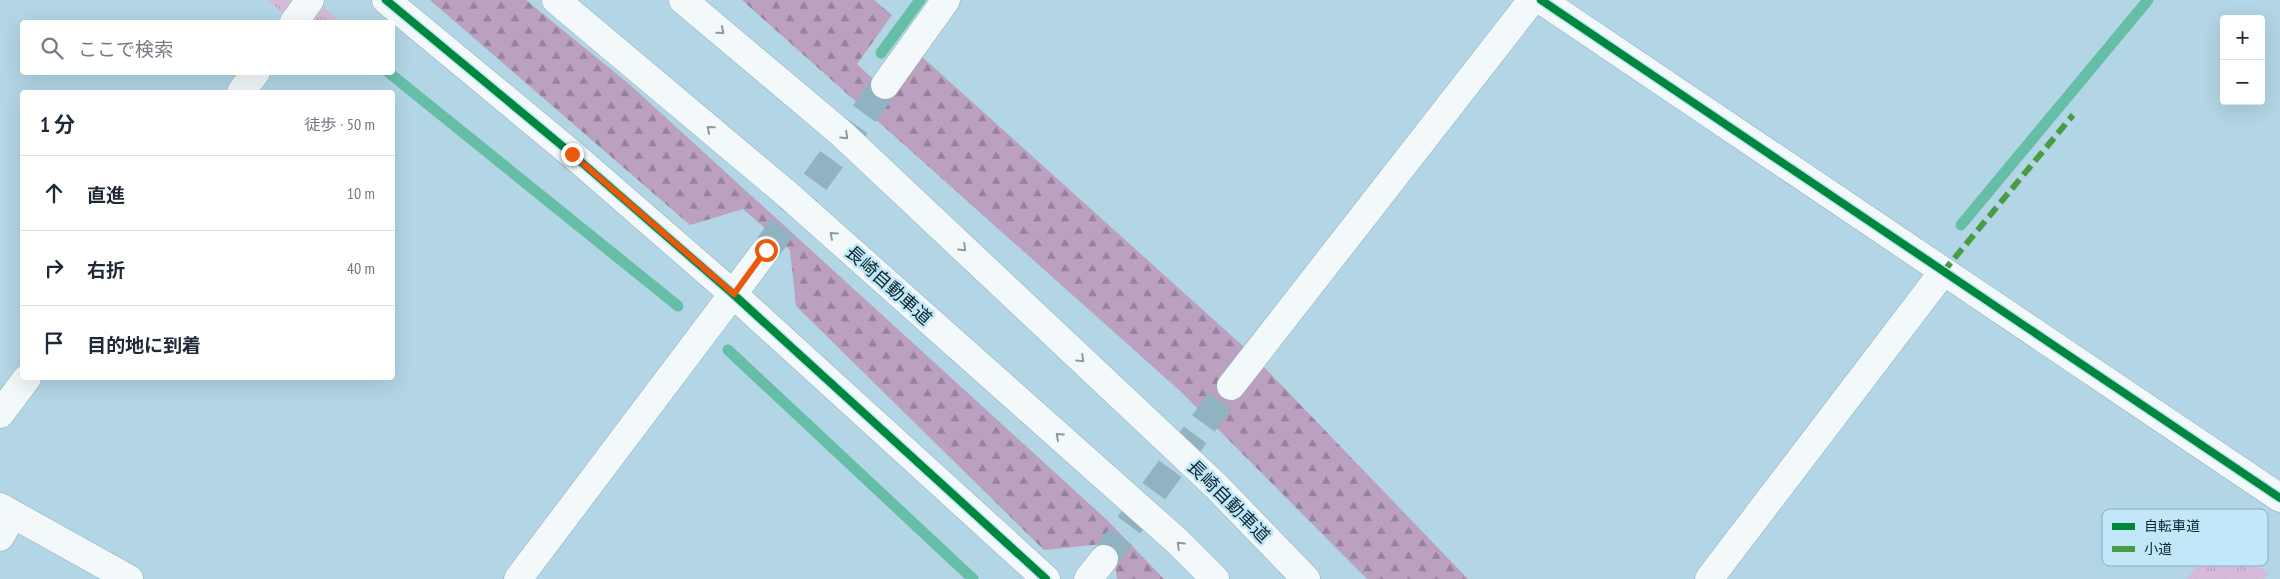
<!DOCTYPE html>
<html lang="ja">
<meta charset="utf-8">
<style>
:root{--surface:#fff;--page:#f6f6f7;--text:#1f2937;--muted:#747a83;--line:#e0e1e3}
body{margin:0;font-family:"PT Sans Narrow","Noto Sans JP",sans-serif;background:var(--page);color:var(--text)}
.controls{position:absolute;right:15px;top:15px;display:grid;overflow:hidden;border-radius:5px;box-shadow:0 5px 20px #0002}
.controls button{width:45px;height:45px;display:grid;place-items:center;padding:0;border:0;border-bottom:1px solid var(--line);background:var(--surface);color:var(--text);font:25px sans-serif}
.stop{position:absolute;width:15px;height:15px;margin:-11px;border:4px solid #ea580c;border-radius:50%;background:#fff}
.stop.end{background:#ea580c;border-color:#fff;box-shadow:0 1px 5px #0008}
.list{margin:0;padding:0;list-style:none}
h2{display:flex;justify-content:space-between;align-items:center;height:65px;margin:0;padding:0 20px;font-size:21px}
h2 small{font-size:16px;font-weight:400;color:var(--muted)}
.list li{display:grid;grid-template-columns:32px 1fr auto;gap:15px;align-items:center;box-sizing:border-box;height:75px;padding:0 20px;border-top:1px solid var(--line)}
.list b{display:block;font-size:19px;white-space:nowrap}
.list em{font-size:16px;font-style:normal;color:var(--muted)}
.icon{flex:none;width:28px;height:28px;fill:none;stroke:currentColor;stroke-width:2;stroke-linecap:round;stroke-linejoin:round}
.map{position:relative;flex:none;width:2280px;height:579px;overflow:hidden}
.search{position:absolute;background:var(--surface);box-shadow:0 5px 20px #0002;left:20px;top:20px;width:375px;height:55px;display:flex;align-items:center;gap:12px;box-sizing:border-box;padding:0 18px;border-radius:5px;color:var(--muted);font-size:19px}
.panel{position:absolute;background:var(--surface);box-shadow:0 5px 20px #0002;left:20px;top:90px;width:375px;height:290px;border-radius:5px}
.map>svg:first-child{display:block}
.grass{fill:url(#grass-tufts)}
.forest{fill:url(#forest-firs)}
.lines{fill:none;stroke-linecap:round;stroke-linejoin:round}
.stream{stroke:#66bea7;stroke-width:11}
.minor-tunnel{stroke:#91b3c1;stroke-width:28;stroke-dasharray:28 14;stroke-linecap:butt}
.minor-casing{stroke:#92aeba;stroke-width:29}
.highway-casing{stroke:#92aeba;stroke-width:29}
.minor{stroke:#f3f9fb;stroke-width:28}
.highway{stroke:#f3f9fb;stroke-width:28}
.quiet{stroke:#499c42;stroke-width:6;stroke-dasharray:12 6;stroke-linecap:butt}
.cycleway-casing{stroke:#c1e7f8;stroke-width:11}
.cycleway{stroke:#00873e;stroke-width:8}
.oneway{stroke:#8b9aa0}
.route{stroke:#ea580c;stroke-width:6}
.labels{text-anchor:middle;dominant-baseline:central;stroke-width:5;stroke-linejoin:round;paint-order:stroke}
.street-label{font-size:18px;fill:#0b2630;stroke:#c1e7f8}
.key{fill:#c1e7f8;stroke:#8aadbc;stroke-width:1}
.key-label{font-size:14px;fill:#0b2630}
</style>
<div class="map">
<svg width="2280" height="579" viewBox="0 0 2280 579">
<defs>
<pattern id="grass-tufts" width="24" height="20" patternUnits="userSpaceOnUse" patternTransform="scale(1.25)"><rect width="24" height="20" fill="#d6bad9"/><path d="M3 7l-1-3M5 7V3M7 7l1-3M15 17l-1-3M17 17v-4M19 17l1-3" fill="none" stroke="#b6a0bb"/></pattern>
<pattern id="forest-firs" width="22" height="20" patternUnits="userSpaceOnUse" patternTransform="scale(1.25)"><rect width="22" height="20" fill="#bca0bf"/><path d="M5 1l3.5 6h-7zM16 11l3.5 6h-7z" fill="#97829c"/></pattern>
</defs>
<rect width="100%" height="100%" fill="#b2d6e5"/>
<g class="grass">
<path d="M 267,0 L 314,0 L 342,22 L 295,22 Z"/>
<path d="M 2212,544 L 2268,572 L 2265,579 L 2187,579 Z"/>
</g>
<g class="forest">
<path d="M 430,0 L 526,0 L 629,84 L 1107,520 L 1164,579 L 1117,579 L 1112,543 L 1044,550 L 796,306 L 790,250 L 743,209 L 690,225 Z"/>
<path d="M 742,0 L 874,0 L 892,15 L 857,64 L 891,96 L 920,55 L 1244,347 L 1222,391 L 1264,367 L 1468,579 L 1367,579 L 1180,391 Z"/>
</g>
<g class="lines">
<g class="stream">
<path d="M 881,53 L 920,0"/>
<path d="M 388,72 L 678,306"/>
<path d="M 1961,225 L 2148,0"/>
<path d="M 728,350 L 973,579"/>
</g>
<g class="minor-tunnel">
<path d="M 766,250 L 885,85"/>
<path d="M 1104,559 L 1231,386"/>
</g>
<g class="minor-casing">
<g id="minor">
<path d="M 386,0 L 572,154 L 733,294 L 1046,579"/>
<path d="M 1541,0 L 2280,498"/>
<path d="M 294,22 L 310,0"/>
<path d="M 885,85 L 946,0"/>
<path d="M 241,92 L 256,72"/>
<path d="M 1231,386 L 1532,0"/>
<path d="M 0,414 L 27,378"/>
<path d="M 0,507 L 129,579"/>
<path d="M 0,537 L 13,515"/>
<path d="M 518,579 L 766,250"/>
<path d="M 1088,579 L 1104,559"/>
<path d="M 1709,579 L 1943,272"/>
</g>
</g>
<g class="highway-casing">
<g id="highway">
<path d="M 556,0 L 787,194 L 1177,541 L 1215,579"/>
<path d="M 683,0 L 841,133 L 1216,486 L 1306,579"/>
</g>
</g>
<use href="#minor" class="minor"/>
<use href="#highway" class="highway"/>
<path class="quiet" d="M 1943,272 L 2073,115"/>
<g class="cycleway-casing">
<g id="cycleway">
<path d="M 386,0 L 572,154 L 733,294 L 1046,579"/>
<path d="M 1541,0 L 2280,498"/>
</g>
</g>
<use href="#cycleway" class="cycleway"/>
</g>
<defs><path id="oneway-chevron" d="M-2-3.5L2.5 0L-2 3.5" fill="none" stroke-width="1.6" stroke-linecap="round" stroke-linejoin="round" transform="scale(1.25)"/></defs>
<g class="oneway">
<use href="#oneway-chevron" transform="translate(721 31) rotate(40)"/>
<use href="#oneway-chevron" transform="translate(710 129) rotate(-140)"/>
<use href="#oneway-chevron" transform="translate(845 136) rotate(43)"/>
<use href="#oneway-chevron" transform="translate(833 235) rotate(-138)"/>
<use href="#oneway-chevron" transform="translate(963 248) rotate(43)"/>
<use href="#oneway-chevron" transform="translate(1081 359) rotate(43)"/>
<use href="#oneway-chevron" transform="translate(1059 436) rotate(-138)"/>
<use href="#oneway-chevron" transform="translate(1180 545) rotate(-136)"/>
</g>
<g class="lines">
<path class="route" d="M 572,154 L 734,294 L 766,250"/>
</g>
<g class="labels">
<g class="street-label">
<text transform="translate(889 285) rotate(42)">長崎自動車道</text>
<text transform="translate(1229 501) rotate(45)">長崎自動車道</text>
</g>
</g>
<rect x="2102" y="509" width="166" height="57" rx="8" class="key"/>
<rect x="2112" y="523" width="23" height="7" fill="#00873e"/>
<rect x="2112" y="546" width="23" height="6" fill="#499c42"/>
<g class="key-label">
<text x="2144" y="531">自転車道</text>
<text x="2144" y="554">小道</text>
</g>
</svg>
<div class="controls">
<button>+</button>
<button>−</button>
</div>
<div class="stop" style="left:766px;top:250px"></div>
<div class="stop end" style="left:572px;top:154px"></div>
<div class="search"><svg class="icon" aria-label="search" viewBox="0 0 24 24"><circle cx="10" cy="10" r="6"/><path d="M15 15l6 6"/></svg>ここで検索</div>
<section class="panel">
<h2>1 分<small>徒歩 · 50 m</small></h2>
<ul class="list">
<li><svg class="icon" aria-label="ahead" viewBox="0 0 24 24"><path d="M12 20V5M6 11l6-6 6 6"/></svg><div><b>直進</b></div><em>10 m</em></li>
<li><svg class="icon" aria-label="right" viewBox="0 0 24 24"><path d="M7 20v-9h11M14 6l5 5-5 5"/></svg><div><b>右折</b></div><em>40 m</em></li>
<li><svg class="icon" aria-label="arrive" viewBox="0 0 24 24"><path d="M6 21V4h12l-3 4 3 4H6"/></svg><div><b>目的地に到着</b></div></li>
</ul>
</section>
</div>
